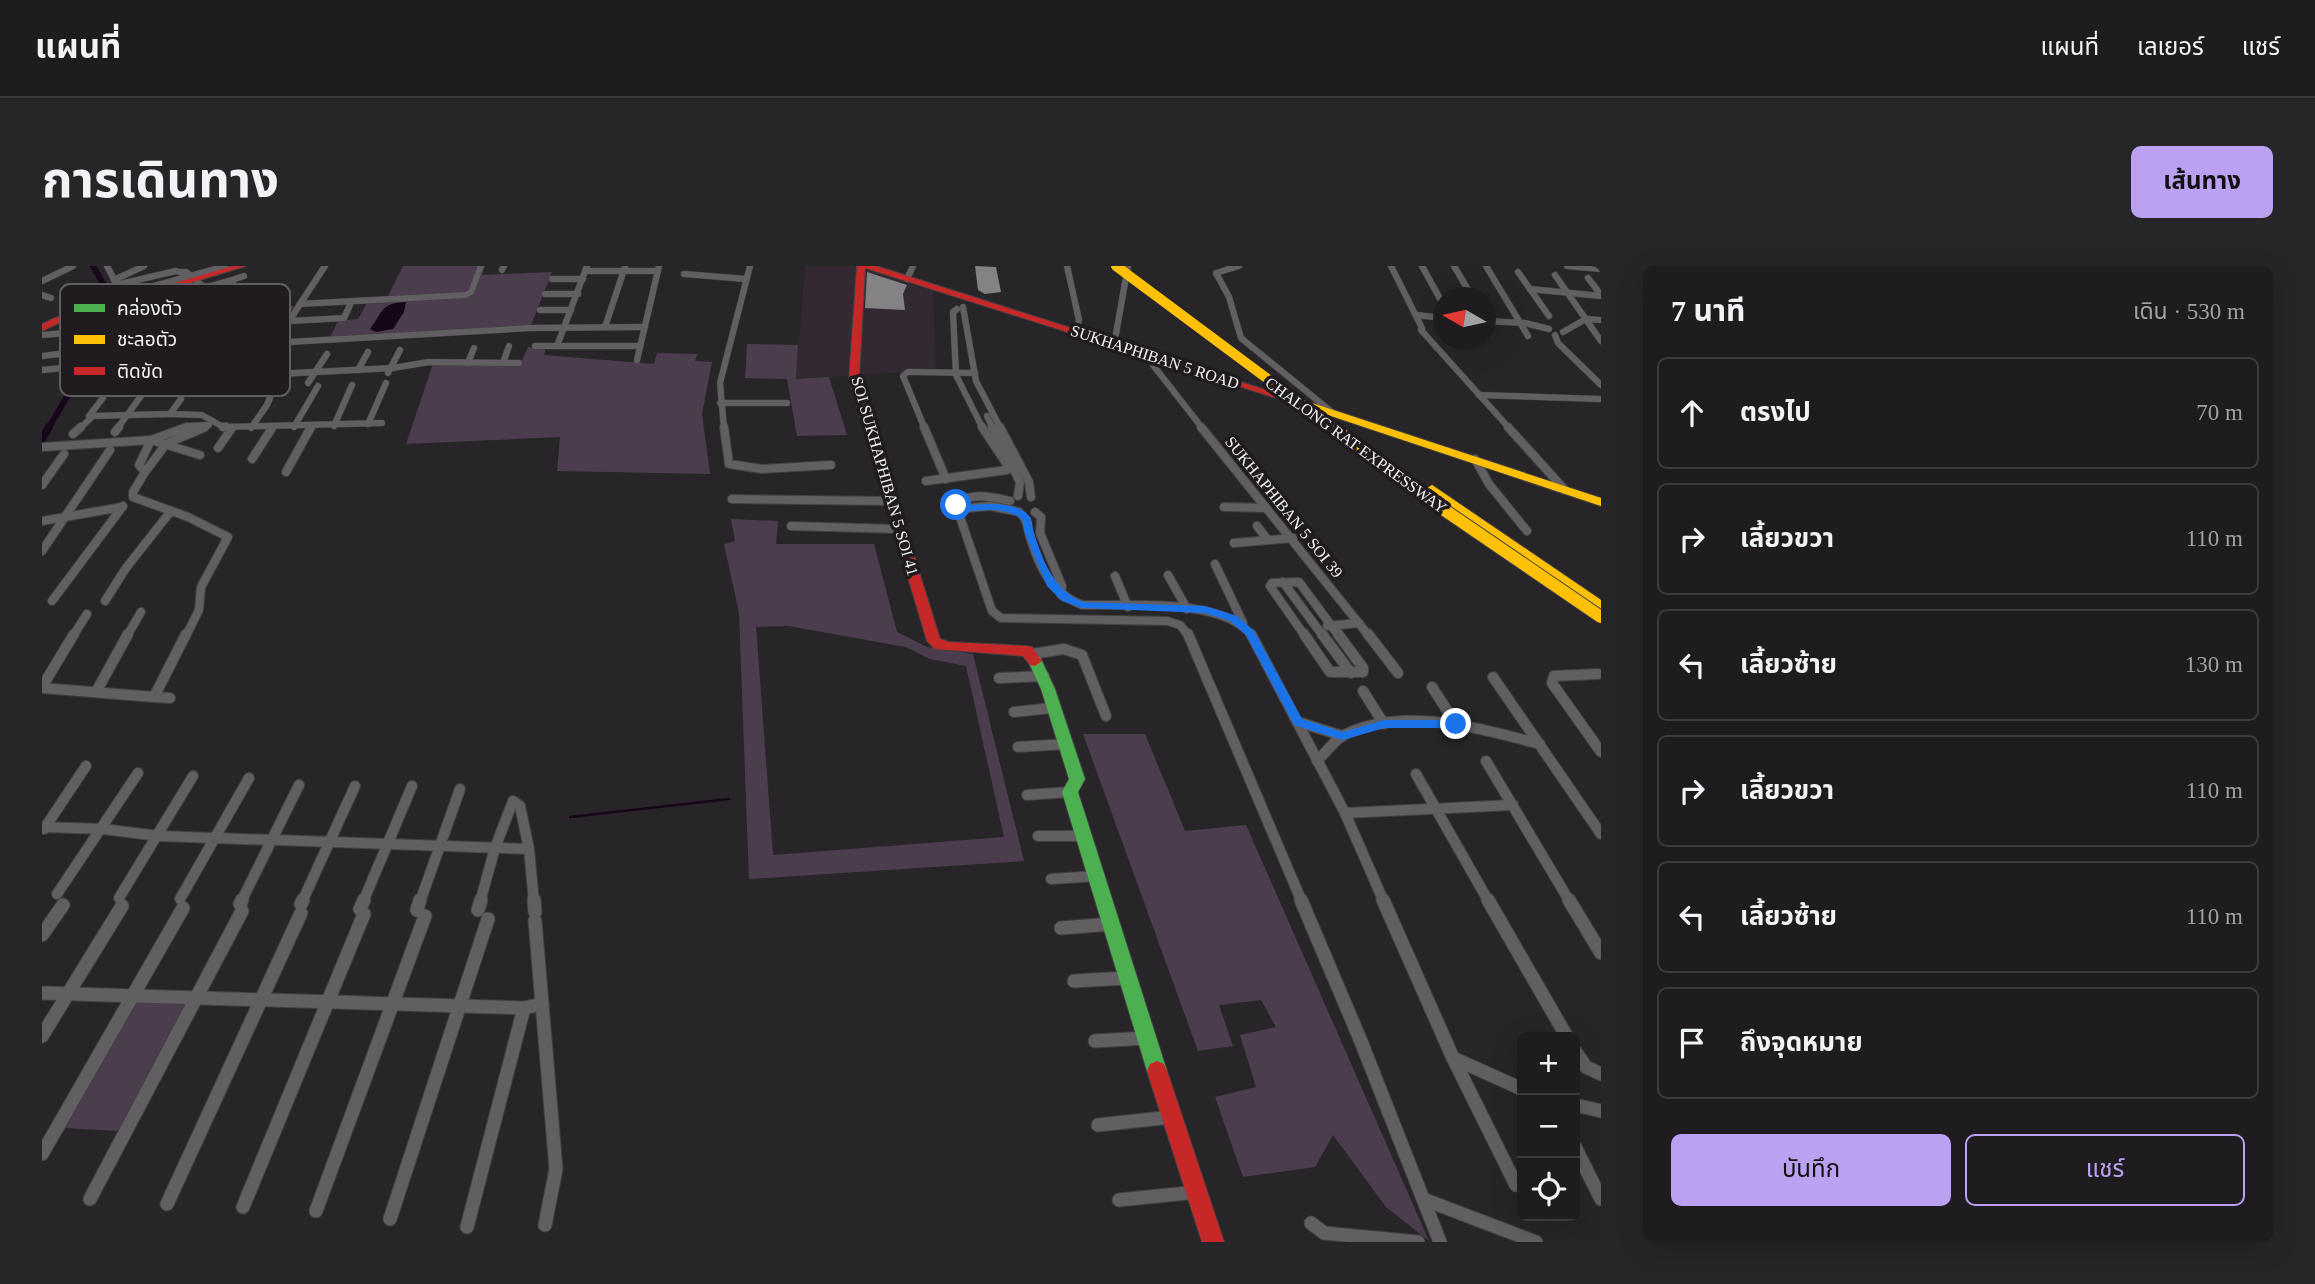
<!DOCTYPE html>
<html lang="th">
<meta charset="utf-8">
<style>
:root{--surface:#1e1c1e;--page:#262527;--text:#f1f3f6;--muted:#a1a1a4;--line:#3c3a3c;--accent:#bca0f2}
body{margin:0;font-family:"Times New Roman","Noto Sans Thai",serif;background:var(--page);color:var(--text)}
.controls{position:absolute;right:21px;bottom:21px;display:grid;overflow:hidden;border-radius:10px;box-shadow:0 7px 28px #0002}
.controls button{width:63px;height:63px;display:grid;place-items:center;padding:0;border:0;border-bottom:2px solid var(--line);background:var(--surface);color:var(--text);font:35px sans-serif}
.compass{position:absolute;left:1391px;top:21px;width:63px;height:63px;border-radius:50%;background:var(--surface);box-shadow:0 7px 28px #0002;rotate:279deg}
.stop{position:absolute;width:21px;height:21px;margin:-16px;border:5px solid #1a73e8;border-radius:50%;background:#fff}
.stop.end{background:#1a73e8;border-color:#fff;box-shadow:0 2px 7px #0008}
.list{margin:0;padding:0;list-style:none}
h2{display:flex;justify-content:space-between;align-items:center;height:91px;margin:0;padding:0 28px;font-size:30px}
h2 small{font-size:23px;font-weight:400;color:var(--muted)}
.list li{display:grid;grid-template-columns:46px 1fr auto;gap:21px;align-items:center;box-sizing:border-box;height:112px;margin:0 14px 14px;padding:0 14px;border:2px solid var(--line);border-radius:10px}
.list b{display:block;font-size:26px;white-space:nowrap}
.list em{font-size:23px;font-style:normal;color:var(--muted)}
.actions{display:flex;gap:14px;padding:21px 28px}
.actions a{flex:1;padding:16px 0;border:2px solid var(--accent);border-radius:10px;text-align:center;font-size:24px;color:var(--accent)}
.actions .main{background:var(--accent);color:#111}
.icon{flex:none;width:38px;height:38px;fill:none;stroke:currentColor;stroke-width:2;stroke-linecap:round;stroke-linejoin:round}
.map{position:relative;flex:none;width:1559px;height:976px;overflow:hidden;border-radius:10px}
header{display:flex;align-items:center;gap:42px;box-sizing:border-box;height:98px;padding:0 35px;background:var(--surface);border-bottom:2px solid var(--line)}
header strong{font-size:33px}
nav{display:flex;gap:38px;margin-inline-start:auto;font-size:24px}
.intro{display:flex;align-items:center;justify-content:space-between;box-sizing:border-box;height:168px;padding:0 42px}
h1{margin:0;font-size:49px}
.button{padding:18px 32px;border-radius:10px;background:var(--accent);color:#111;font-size:24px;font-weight:700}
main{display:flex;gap:42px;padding:0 42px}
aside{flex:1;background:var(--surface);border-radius:10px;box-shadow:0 7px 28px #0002}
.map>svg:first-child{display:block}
.built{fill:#322932}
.green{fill:#4c3d4e;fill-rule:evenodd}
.water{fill:#170619}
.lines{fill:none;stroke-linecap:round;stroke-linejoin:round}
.stream{stroke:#170619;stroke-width:2.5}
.canal-far1{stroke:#170619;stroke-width:6}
.canal{stroke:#170619;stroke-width:8}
.building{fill:#858286}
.street-far3-casing{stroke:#424042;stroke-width:7}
.street-far2-casing{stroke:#424042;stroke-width:10}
.street-far1-casing{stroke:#424042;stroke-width:12}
.street-casing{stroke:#424042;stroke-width:15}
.fast-casing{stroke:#424042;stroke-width:2}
.slow-casing{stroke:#424042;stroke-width:2}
.jam-casing{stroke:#424042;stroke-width:2}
.street-far3{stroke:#615f61;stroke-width:6}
.street-far2{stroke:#615f61;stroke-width:8}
.street-far1{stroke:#615f61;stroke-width:10}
.street{stroke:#615f61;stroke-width:13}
.fast{fill:#4caf50;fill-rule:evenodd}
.slow{fill:#ffc107;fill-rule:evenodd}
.jam{fill:#c62828;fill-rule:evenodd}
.slow-bridge-far1-casing{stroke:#424042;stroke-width:10;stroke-linecap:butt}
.slow-bridge-casing{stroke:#424042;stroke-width:14;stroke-linecap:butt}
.slow-bridge-far1{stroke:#ffc107;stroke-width:10}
.slow-bridge{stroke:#ffc107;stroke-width:12}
.route{fill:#1a73e8}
.labels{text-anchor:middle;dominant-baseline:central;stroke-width:7;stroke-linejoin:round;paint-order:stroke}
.far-street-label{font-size:16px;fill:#f6f3f6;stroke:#1f1b1f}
.key{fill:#1f1b1f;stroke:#605c60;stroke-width:2}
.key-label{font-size:19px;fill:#f6f3f6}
</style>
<header>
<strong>แผนที่</strong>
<nav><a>แผนที่</a><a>เลเยอร์</a><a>แชร์</a></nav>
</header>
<div class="intro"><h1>การเดินทาง</h1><a class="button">เส้นทาง</a></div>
<main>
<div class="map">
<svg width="1559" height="976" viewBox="0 0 1559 976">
<rect width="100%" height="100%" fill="#282528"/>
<path class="built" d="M 763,0 L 812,0 L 891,25 L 894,104 L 754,113 Z"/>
<g class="green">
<path d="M 361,0 L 443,0 L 440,9 L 510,6 L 489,59 L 288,72 L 296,55 L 316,53 L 325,37 L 345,32 Z"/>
<path d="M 252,40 L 232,75 L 185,78 L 211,43 Z"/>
<path d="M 705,78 L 756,79 L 754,113 L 787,111 L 805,169 L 755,170 L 745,113 L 703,112 Z"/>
<path d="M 486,81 L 504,81 L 502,89 L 612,98 L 615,87 L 655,88 L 653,95 L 670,96 L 660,148 L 668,208 L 515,205 L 518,171 L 364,178 L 391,98 L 478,99 Z"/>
<path d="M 689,253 L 736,255 L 734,278 L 832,278 L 855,366 L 885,381 L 931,388 L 982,595 L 707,613 L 697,347 L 682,278 L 693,275 ZM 746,360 L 864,381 L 888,393 L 924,400 L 962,571 L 731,589 L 714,361 Z"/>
<path d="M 1041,468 L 1103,468 L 1143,565 L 1204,559 L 1387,975 L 1344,941 L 1291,869 L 1273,901 L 1201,911 L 1173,831 L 1214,821 L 1198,769 L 1234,761 L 1219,734 L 1177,739 L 1191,780 L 1156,785 Z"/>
<path d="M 94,735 L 144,737 L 77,865 L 22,862 Z"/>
</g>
<path class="water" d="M 364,36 L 362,46 L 351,63 L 334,66 L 328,63 C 342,44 339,37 364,36 Z"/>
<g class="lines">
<path class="stream" d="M 528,551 L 687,533"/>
<path class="canal-far1" d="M 6,163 L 33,117 L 67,79 L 72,62 L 67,28 L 51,0"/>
<path class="canal" d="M 0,173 L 7,161"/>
</g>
<g class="building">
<path d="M 933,0 L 954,1 L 959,26 L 943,28 L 936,24 Z"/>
<path d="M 825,6 L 865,19 L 861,28 L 863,44 L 823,42 Z"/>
</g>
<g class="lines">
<g class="street-far3-casing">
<g id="street-far3">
<path d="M 65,0 L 74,17 L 78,18 L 134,5"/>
<path d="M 283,0 L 258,38 L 424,29 L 429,26 L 439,0"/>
<path d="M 1025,0 L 1037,54 L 1034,67"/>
<path d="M 1197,0 L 1174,7 L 1187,31 L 1199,72 L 1291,147"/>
<path d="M 1349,0 L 1380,62"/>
<path d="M 1380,0 L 1402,40"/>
<path d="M 1412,0 L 1431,32"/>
<path d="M 1444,0 L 1486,70"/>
<path d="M 1525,0 L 1559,3"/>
<path d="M 460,4 L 462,0"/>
<path d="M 544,5 L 616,5"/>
<path d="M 137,6 L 144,6 L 163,22 L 160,25 L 164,56 L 152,73"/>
<path d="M 1476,6 L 1507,50"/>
<path d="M 642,8 L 704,13"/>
<path d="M 1513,9 L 1559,75"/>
<path d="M 1546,12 L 1559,29"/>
<path d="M 510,13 L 541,13"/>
<path d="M 865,13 L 871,0"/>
<path d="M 72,14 L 102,0"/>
<path d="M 190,14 C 199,39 208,61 176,71 L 82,74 L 83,49 L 94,42 Z"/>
<path d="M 190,14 L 202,10"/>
<path d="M 0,15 L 31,0"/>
<path d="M 101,23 L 184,0"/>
<path d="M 1488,23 L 1559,30"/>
<path d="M 503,28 L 536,28"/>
<path d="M 0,29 L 9,32"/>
<path d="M 921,41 L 934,115 L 959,163"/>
<path d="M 915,43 L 911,46 L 914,109 L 941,163"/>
<path d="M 498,44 L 529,44"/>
<path d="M 1374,49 L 1402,52"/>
<path d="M 248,55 L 302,52 L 308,39"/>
<path d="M 1444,55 L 1483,57 L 1507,63"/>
<path d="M 563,61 L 583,1"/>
<path d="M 1379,64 L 1468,163"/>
<path d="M 1521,66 L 1544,53 L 1559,54"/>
<path d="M 0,69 L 48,65"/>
<path d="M 1513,69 L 1516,77 L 1559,119"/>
<path d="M 237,72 L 258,38"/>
<path d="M 116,74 L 124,60 L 122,34"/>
<path d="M 1072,79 L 1086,0"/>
<path d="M 493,80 L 598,80"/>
<path d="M 515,80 L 545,0"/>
<path d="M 92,85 L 488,62 L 603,61"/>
<path d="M 0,90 L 33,86"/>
<path d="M 1109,91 L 1111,99 L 1161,163"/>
<path d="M 595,94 L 617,0"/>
<path d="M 426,97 L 432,82"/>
<path d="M 461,97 L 467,80"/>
<path d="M 0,104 L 30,101"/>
<path d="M 316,104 L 326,86"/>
<path d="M 346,107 L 358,84"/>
<path d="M 104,116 L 120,96"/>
<path d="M 69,117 L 66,115 L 80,99"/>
<path d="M 266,117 L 285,88"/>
<path d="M 185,121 L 204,90"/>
<path d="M 140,123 L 161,94"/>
<path d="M 58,126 L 67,118 L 78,116 L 351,102 L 387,96 L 477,97"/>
<path d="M 1437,129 L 1558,133"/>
<path d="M 61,132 L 47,150 L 128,148"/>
<path d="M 139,133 L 128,148 L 160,149 L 181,161 L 340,157"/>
<path d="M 678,137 L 745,137"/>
<path d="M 945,150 L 951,163"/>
<path d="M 326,158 L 344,117"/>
<path d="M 147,160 L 167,159 L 159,163"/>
<path d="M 292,160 L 310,119"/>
<path d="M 252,161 L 276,120"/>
<path d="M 209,162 L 225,139 L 228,132 L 227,122 L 233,107 L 245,90"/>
<path d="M 37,163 L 49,152"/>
<path d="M 75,163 L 99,130"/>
<path d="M 140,163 L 145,161"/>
<path d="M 682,163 L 678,117 L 708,0"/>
<path d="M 883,163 L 861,110 L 866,106 L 874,106 L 933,107"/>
</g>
</g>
<g class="street-far2-casing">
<g id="street-far2">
<path d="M 145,161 L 109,174 L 97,199 L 103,206 L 124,178 L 147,168"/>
<path d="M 181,161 L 184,161"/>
<path d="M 682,161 L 687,198 L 720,203 L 789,199"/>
<path d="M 882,161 L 904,213"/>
<path d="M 950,161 L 978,216 L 976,230"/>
<path d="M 958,161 L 987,216 L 989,231"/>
<path d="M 1159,161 L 1327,370"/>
<path d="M 1466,161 L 1523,224"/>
<path d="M 73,166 L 77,161"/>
<path d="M 150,167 L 163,161"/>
<path d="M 31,168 L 39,161"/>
<path d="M 0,181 L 109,174 L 158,189"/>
<path d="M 176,182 L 190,162"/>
<path d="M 210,193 L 230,162"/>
<path d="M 1433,193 L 1447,218 L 1485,265"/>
<path d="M 103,206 L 91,226 L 91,231 L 146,251 L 186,271 L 159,321 L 157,344 L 144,370"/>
<path d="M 244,206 L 269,161"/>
<path d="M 884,215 L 965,204 L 966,200 L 940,161"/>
<path d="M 0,219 L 22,188"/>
<path d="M 690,233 L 849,235"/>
<path d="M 968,235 C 950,231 928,225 914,239 L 950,345 L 959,352 L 1125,355 L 1138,359 L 1147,370"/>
<path d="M 1182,241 L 1224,242"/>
<path d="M 915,243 L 948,240 L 973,245"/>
<path d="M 977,246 C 985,253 985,260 988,271 C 997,301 1009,327 1040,339 C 1084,340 1181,331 1210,370"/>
<path d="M 993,246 L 999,251 L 998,267 L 1020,320 L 1019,329"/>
<path d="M 0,255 L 80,241"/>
<path d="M 749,260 L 856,263"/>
<path d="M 1215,260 L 1226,274"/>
<path d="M 1192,277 L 1251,272"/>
<path d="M 0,285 L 68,184"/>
<path d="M 1173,298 L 1201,357"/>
<path d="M 1126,309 L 1145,343"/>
<path d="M 1073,310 L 1086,341"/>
<path d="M 1241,316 L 1281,370"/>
<path d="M 10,335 L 81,240"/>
<path d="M 63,335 L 84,302 L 129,245"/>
<path d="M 1285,360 L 1317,357"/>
<path d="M 31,370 L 45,348"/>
<path d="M 85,370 L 99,346"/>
<path d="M 1263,370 L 1228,320 L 1230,317 L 1257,316 L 1297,370"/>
</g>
</g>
<g class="street-far1-casing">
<g id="street-far1">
<path d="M 1146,368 L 1260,636"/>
<path d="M 1209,368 L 1303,547 L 1342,636"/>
<path d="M 1262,368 L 1288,406 L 1321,406 L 1321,402 L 1296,368"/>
<path d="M 1280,368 L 1309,407"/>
<path d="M 1326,368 L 1356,407"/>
<path d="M 990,388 L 1022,383 L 1040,389 L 1064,450"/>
<path d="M 1556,408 L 1512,410 L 1510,417 L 1559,486"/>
<path d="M 1451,411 L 1559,568"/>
<path d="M 957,412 L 1002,410"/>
<path d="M 0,421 L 32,368"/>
<path d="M 1390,421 L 1414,458"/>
<path d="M 0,422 L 112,431 L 144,368"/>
<path d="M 1321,425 L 1342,458"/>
<path d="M 54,426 L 86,368"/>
<path d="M 112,431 L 128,432"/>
<path d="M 972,446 L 1010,442"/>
<path d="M 1256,456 L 1301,470"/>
<path d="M 976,481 L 1023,478"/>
<path d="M 1275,495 C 1284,487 1291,475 1302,469 C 1361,439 1439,463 1498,478"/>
<path d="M 1444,495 L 1528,636"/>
<path d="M 1374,508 L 1447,636"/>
<path d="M 985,529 L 1028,526"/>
<path d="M 1303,547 L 1471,539"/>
<path d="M 0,561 L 61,563 L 117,570 L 487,583"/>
<path d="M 2,563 L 44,500"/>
<path d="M 996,570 L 1042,570"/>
<path d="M 1009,613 L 1054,610"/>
<path d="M 15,628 L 96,507"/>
<path d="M 77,632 L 151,510"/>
<path d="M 138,633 L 207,512"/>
<path d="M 199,636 L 257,519"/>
<path d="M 260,636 L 313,520"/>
<path d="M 321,636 L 370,520"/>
<path d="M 378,636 L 418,523"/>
<path d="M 438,636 L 453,582 L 471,535 L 478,540 L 487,583 L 492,636"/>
</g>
</g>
<g class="street-casing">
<g id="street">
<path d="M 492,634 L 493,646"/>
<path d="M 1259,634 L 1318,773 L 1398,976"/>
<path d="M 1341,634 L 1411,792 L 1474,919"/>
<path d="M 1446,634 L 1525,771"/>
<path d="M 1527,634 L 1559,687"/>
<path d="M 198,638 L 200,634"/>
<path d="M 259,638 L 261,634"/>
<path d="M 318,643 L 322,634"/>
<path d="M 375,644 L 378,634"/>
<path d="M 436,644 L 439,634"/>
<path d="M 493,655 L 514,903 L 503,959"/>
<path d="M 1019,662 L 1069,658"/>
<path d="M 0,669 L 21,639"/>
<path d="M 1032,715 L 1085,712"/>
<path d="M 0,727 L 482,742 L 500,738"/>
<path d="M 0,770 L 80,640"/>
<path d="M 1053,775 L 1104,772"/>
<path d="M 1533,785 L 1544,801 L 1559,808"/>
<path d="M 1411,792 L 1480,823"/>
<path d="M 1533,839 L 1559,845"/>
<path d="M 1056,859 L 1130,851"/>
<path d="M 1533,881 L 1559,933"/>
<path d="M 0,888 L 141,642"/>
<path d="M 48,933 L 200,645"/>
<path d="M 1381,933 L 1494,976"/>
<path d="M 1077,934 L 1155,926"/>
<path d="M 125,938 L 259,647"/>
<path d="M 201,941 L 322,648"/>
<path d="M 274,945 L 383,650"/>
<path d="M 348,953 L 446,653"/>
<path d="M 1269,957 L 1282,967 L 1376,976"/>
<path d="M 425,961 L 482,742"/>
</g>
</g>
<g class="fast-casing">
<path id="fast" d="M 993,390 L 998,391 L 1013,423 L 1043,513 L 1036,526 L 1125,805 L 1122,812 L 1115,815 L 1108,812 L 1105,805 L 1020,526 L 1027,513 L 999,423 L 986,395 Z"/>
</g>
<g class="slow-casing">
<g id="slow">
<path d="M 1259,136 L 1267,136 L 1559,232 L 1559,240 L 1259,140 Z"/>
<path d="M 1390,219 L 1559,334 L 1559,346 L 1386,226 L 1384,223 Z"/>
</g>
</g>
<g class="jam-casing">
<g id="jam">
<path d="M 191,0 L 204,0 L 19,56 L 0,65 L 0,58 L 13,52 Z"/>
<path d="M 815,0 L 834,0 L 1268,138 L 1259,140 L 823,2 L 817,113 L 898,373 L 907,376 L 985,380 L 990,381 L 1000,395 L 993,400 L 988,399 L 981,390 L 893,383 L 885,375 L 807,113 Z"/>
<path d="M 1115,795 L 1122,798 L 1125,805 L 1182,976 L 1160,976 L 1105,805 L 1108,798 Z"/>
</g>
</g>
<use href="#street-far3" class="street-far3"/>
<use href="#street-far2" class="street-far2"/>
<use href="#street-far1" class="street-far1"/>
<use href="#street" class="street"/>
<use href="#fast" class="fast"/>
<use href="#slow" class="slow"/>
<use href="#jam" class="jam"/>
<g class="slow-bridge-far1-casing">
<path id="slow-bridge-far1" d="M 1074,0 L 1293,163"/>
</g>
<g class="slow-bridge-casing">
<path id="slow-bridge" d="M 1290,161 L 1398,241 L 1559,351"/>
</g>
<use href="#slow-bridge-far1" class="slow-bridge-far1"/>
<use href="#slow-bridge" class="slow-bridge"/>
</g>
<path class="route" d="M 914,236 L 919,240 C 937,238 976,234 988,251 C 991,255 990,262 992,267 C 1001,296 1012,324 1041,336 L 1163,340 L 1195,350 L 1212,365 L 1260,453 L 1301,466 L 1342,454 L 1414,454 L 1420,458 L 1414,462 L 1342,462 L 1301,474 L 1252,459 L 1204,369 L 1188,355 L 1163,347 L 1040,342 L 1020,335 L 1005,320 L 983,268 L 980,253 C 957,238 937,247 912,245 L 910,239 Z"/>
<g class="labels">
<g class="far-street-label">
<text transform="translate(1113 91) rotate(18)">SUKHAPHIBAN 5 ROAD</text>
<text transform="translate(1314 179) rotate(36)">CHALONG RAT EXPRESSWAY</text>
<text transform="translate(843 210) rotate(74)">SOI SUKHAPHIBAN 5 SOI 41</text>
<text transform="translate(1242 241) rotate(51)">SUKHAPHIBAN 5 SOI 39</text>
</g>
</g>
<rect x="18" y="18" width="230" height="112" rx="10" class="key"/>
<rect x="32" y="38" width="31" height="8" fill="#4caf50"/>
<rect x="32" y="69" width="31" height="9" fill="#ffc107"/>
<rect x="32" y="101" width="31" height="8" fill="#c62828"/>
<g class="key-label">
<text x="75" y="49">คล่องตัว</text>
<text x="75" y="80">ชะลอตัว</text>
<text x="75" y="112">ติดขัด</text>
</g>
</svg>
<div class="controls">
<button>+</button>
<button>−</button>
<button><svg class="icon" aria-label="locate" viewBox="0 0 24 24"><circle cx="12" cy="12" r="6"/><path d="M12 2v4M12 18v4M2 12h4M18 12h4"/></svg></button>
</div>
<svg class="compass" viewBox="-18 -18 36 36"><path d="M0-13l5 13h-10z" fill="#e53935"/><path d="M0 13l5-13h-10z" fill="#a1a1a4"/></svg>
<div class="stop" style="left:914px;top:239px"></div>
<div class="stop end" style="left:1414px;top:458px"></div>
</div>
<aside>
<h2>7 นาที<small>เดิน · 530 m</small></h2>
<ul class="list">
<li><svg class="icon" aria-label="ahead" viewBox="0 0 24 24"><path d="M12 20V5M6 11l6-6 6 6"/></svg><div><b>ตรงไป</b></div><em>70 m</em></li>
<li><svg class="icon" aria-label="right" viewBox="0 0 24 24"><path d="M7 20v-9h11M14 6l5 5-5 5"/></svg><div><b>เลี้ยวขวา</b></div><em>110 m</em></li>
<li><svg class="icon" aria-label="left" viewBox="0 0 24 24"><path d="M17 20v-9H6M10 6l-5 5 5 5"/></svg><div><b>เลี้ยวซ้าย</b></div><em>130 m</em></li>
<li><svg class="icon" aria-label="right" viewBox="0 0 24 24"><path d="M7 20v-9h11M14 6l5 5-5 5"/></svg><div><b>เลี้ยวขวา</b></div><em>110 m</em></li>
<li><svg class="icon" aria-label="left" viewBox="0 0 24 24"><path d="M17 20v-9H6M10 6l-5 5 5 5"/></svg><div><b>เลี้ยวซ้าย</b></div><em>110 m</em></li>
<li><svg class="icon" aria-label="arrive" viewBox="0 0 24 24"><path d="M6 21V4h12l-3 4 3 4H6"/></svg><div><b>ถึงจุดหมาย</b></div></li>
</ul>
<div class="actions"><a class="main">บันทึก</a><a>แชร์</a></div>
</aside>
</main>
